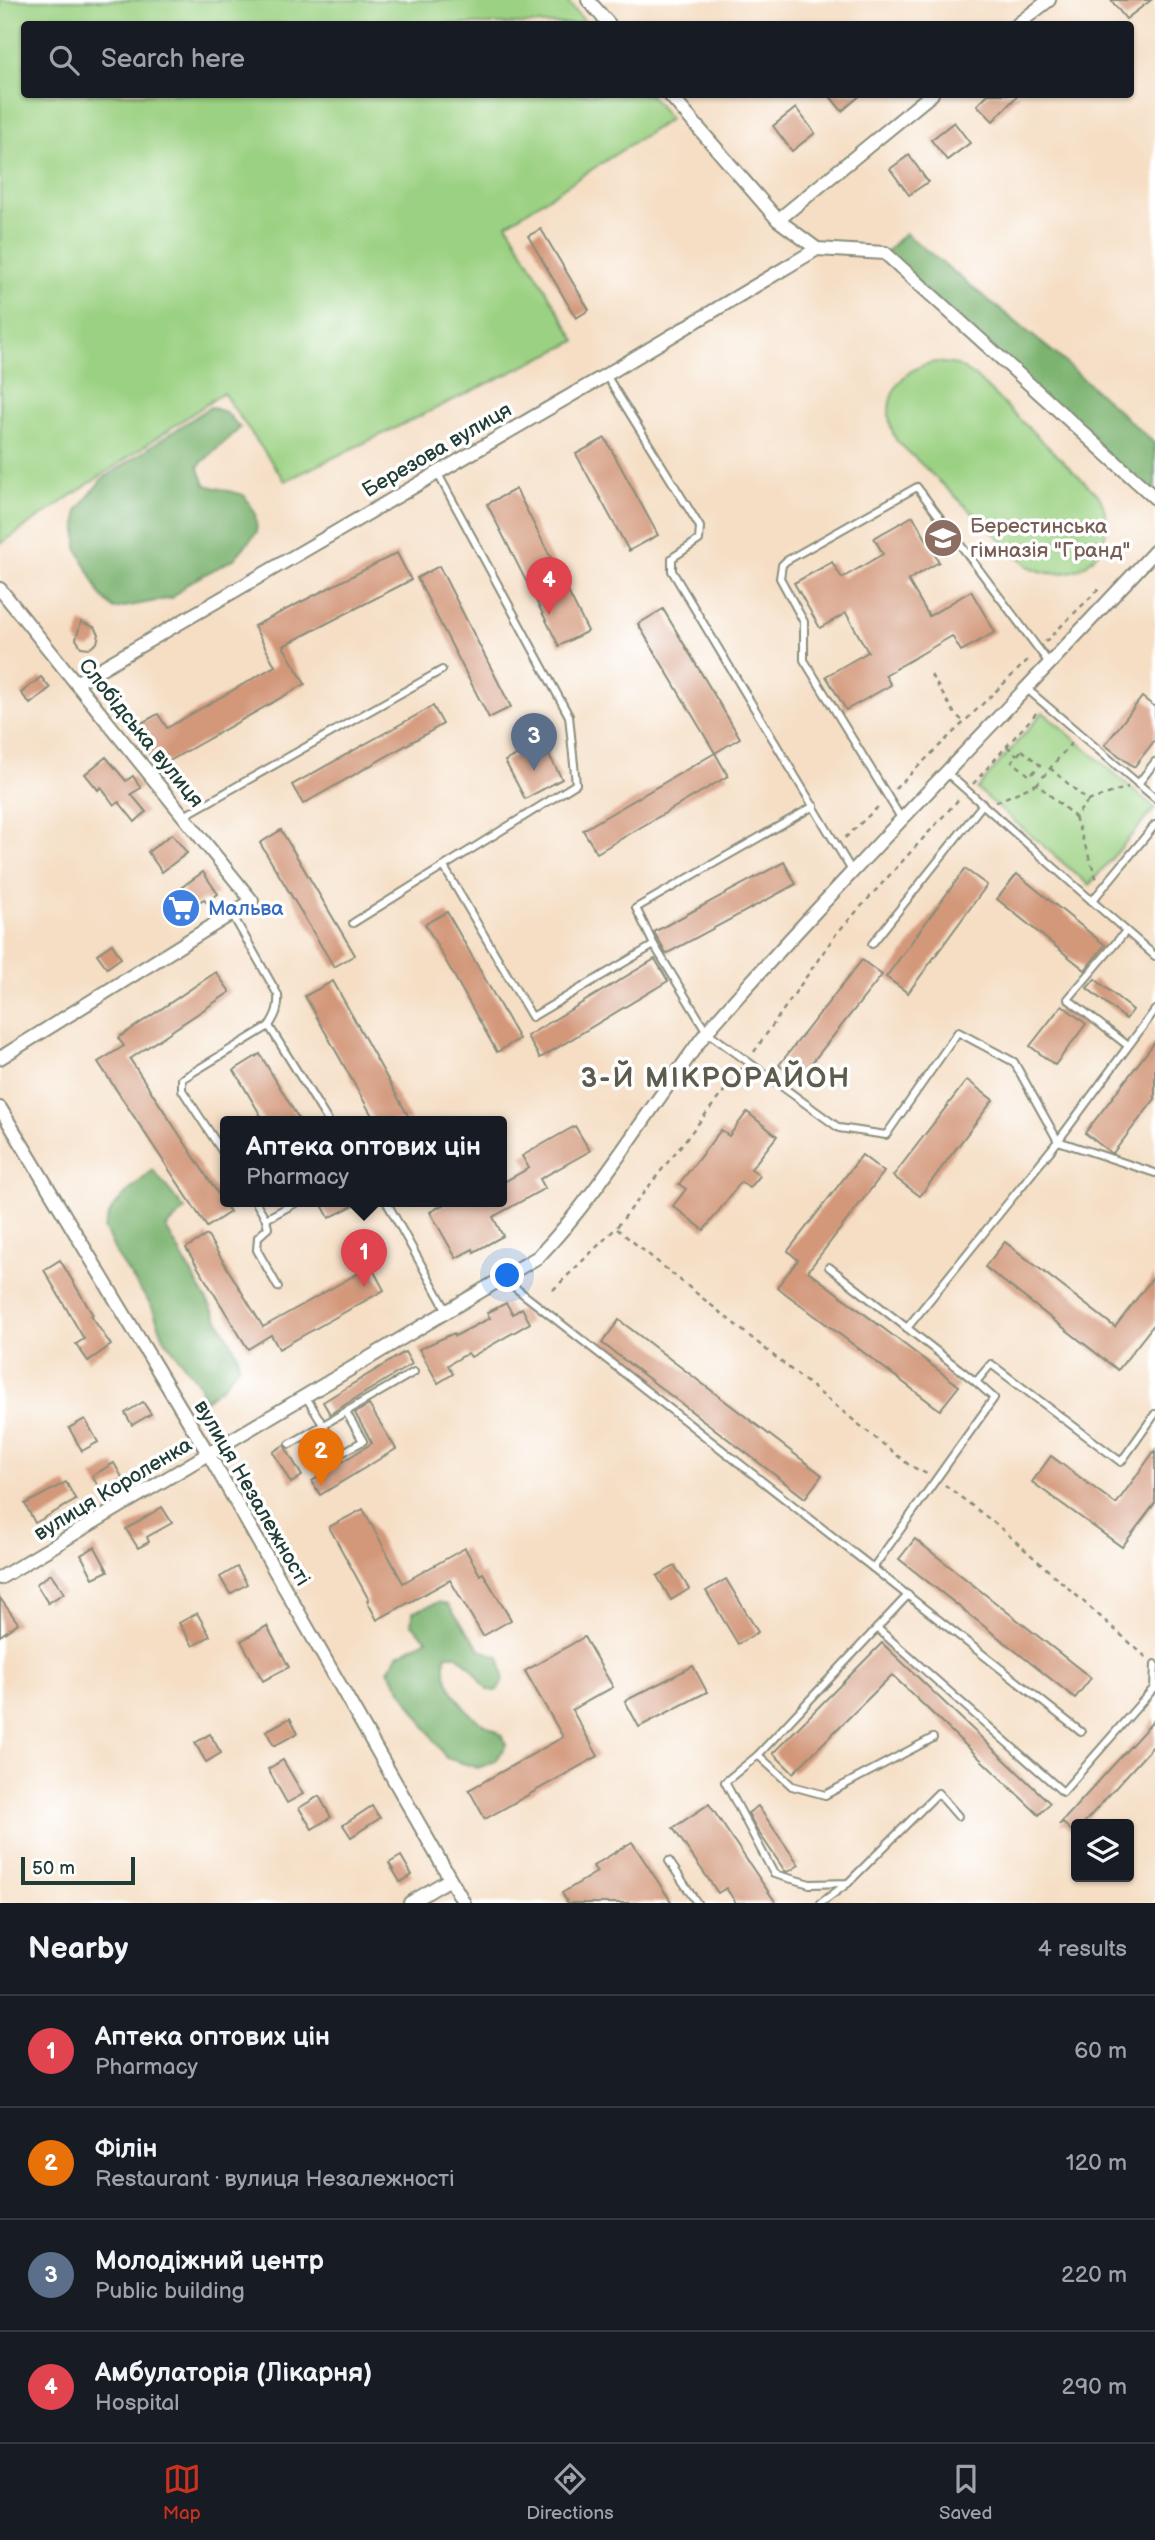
<!DOCTYPE html>
<meta charset="utf-8">
<style>
:root{--surface:#171b24;--page:#20242c;--text:#f1f3f6;--muted:#9ea1a6;--line:#363941;--accent:#c8321e}
body{margin:0;font-family:"Balsamiq Sans",sans-serif;background:var(--page);color:var(--text)}
.controls{position:absolute;right:21px;bottom:21px;display:grid;overflow:hidden;border-radius:7px;box-shadow:0 2px 5px #0004}
.controls button{width:63px;height:63px;display:grid;place-items:center;padding:0;border:0;border-bottom:2px solid var(--line);background:var(--surface);color:var(--text);font:35px sans-serif}
.scale{position:absolute;left:21px;bottom:18px;width:114px;box-sizing:border-box;padding-left:7px;border:4px solid #1f3d34;border-top:0;font-size:19px;line-height:24px;white-space:nowrap;color:#1f3d34;-webkit-text-stroke:5px #fff;paint-order:stroke}
.you{position:absolute;left:508px;top:1276px;width:24px;height:24px;margin:-18px;border:5px solid #fff;border-radius:50%;background:#1a73e8;box-shadow:0 0 0 10px #1a73e833}
.badge{display:grid;place-items:center;width:46px;height:46px;border-radius:50%;background:var(--accent);color:#fff;font-size:23px;font-weight:700}
.pin{position:absolute;translate:-50% -58px;filter:drop-shadow(0 2px 4px #0008)}
.pin::after{content:'';position:absolute;top:37px;width:24px;height:21px;background:inherit;clip-path:polygon(0 0,100% 0,50% 100%)}
.popup{position:absolute;left:220px;top:1116px;width:287px;height:91px;box-sizing:border-box;display:grid;place-content:center;border-radius:7px;background:var(--surface);filter:drop-shadow(0 2px 5px #0005);font-size:23px;white-space:nowrap;color:var(--muted)}
.popup b{font-size:26px;color:var(--text)}
.popup::after{content:'';position:absolute;left:50%;top:100%;margin-left:-14px;border:14px solid transparent;border-top-color:var(--surface)}
.list{margin:0;padding:0;list-style:none}
h2{display:flex;justify-content:space-between;align-items:center;height:91px;margin:0;padding:0 28px;font-size:30px}
h2 small{font-size:23px;font-weight:400;color:var(--muted)}
.list li{display:grid;grid-template-columns:46px 1fr auto;gap:21px;align-items:center;box-sizing:border-box;height:112px;padding:0 28px;border-top:2px solid var(--line)}
.list b{display:block;font-size:26px;white-space:nowrap}
.list p{margin:0;font-size:23px;white-space:nowrap;color:var(--muted)}
.list em{font-size:23px;font-style:normal;color:var(--muted)}
.icon{flex:none;width:38px;height:38px;fill:none;stroke:currentColor;stroke-width:2;stroke-linecap:round;stroke-linejoin:round}
.map{position:relative;flex:none;width:1155px;height:1903px;overflow:hidden}
.search{position:absolute;background:var(--surface);box-shadow:0 2px 5px #0004;left:21px;right:21px;top:21px;height:77px;display:flex;align-items:center;gap:18px;box-sizing:border-box;padding:0 24px;border-radius:7px;color:var(--muted);font-size:26px}
.sheet{height:539px;background:var(--surface)}
nav{display:flex;justify-content:space-around;align-items:center;box-sizing:border-box;height:98px;border-top:2px solid var(--line);background:var(--surface);font-size:19px;color:var(--muted)}
nav a{display:grid;justify-items:center;gap:4px}
nav .on{color:var(--accent)}
.map>svg:first-child{display:block}
.green{fill:#9bd182;stroke:#5d875b;stroke-width:2}
.forest{fill:#7cb370;stroke:#4e7852;stroke-width:2}
.building{fill:#d39779}
.lines{fill:none;stroke-linecap:round;stroke-linejoin:round}
.service-casing{stroke:#8a8e7c;stroke-width:10}
.minor-casing{stroke:#8a8e7c;stroke-width:16}
.path{stroke:#8a8e7c;stroke-width:2.5;stroke-dasharray:5 5;stroke-linecap:butt}
.service{stroke:#fff;stroke-width:6}
.minor{stroke:#fff;stroke-width:12}
.labels{text-anchor:middle;dominant-baseline:central;stroke-width:7;stroke-linejoin:round;paint-order:stroke}
.street-label{font-size:21px;fill:#1f3d34;stroke:#fff}
.education-label{font-size:21px;fill:#785e54;stroke:#fff;text-anchor:start}
.shop-label{font-size:21px;fill:#366cbe;stroke:#fff;text-anchor:start}
.district-label{font-size:28px;font-weight:bold;letter-spacing:2px;fill:#5e5c4c;stroke:#fff}
</style>
<div class="map">
<svg width="1155" height="1903" viewBox="0 0 1155 1903">
<rect width="100%" height="100%" fill="#fff"/>
<filter id="ink" filterUnits="userSpaceOnUse"><feTurbulence type="fractalNoise" baseFrequency=".0143" numOctaves="2"/><feDisplacementMap in="SourceGraphic" scale="14" xChannelSelector="R" yChannelSelector="G"/><feConvolveMatrix kernelMatrix="1 2 1 2 8 2 1 2 1" color-interpolation-filters="sRGB"/></filter>
<filter id="wash" filterUnits="userSpaceOnUse"><feTurbulence type="fractalNoise" baseFrequency=".00686" numOctaves="4" result="noise"/><feDisplacementMap in="SourceGraphic" scale="28" xChannelSelector="R" yChannelSelector="G"/><feGaussianBlur stdDeviation="1.57" result="paint"/><feColorMatrix in="noise" values="0 0 0 0 0 0 0 0 0 0 0 0 0 0 0 0 0 1.4 0 .05"/><feComposite in="paint" operator="in"/></filter>
<g filter="url(#wash)">
<rect width="100%" height="100%" fill="#f5dec4"/>
<g class="green">
<path d="M 0,0 L 566,0 L 587,24 L 24,24 L 24,94 L 649,94 L 670,119 L 507,224 L 576,341 L 285,481 L 223,393 L 0,544 Z"/>
<path d="M 936,362 L 957,365 L 975,376 L 1099,496 C 1125,546 1078,592 1028,566 L 896,440 C 878,405 896,368 936,362 Z"/>
<path d="M 1043,712 L 1155,808 L 1089,885 L 977,789 Z"/>
</g>
<g class="forest">
<path d="M 905,233 L 1058,356 L 1155,444 L 1155,498 L 885,253 Z"/>
<path d="M 210,407 L 226,412 L 240,428 L 198,466 L 205,485 L 244,495 L 255,512 L 257,532 L 234,559 L 188,583 L 172,598 L 114,609 L 101,596 L 77,548 L 77,511 L 101,480 Z"/>
<path d="M 153,1170 L 185,1210 L 166,1228 L 237,1353 L 239,1365 L 222,1387 L 205,1400 L 198,1383 L 164,1338 L 152,1307 L 118,1257 L 104,1228 C 110,1203 134,1187 153,1170 Z"/>
<path d="M 439,1602 L 448,1605 L 481,1650 L 499,1657 C 503,1670 507,1680 496,1691 L 487,1690 L 472,1668 L 457,1655 L 446,1655 C 440,1678 460,1708 479,1721 C 491,1729 502,1730 506,1745 L 496,1761 L 478,1768 L 446,1758 L 388,1670 L 398,1655 L 427,1639 L 411,1624 L 413,1612 Z"/>
</g>
<g id="blocks">
<g class="building">
<path d="M 1111,0 L 1151,0 L 1126,19 Z"/>
<path d="M 828,94 L 862,94 L 842,111 Z"/>
<path d="M 988,94 L 1019,94 L 993,121 L 977,105 Z"/>
<path d="M 796,108 L 815,133 L 792,151 L 773,126 Z"/>
<path d="M 954,122 L 970,143 L 947,160 L 931,140 Z"/>
<path d="M 909,155 L 928,182 L 909,195 L 890,169 Z"/>
<path d="M 541,229 L 589,310 L 576,318 L 528,236 Z"/>
<path d="M 605,438 L 658,535 L 629,551 L 576,454 Z"/>
<path d="M 516,489 L 588,631 L 559,646 L 487,504 Z"/>
<path d="M 913,516 L 939,562 L 908,580 L 929,616 L 971,591 L 995,632 L 961,651 L 952,636 L 885,675 L 891,685 L 846,710 L 826,676 L 868,652 L 846,613 L 820,628 L 794,583 L 832,562 L 842,578 L 883,554 L 874,538 Z"/>
<path d="M 397,553 L 411,580 L 283,646 L 305,684 L 157,768 L 134,727 L 158,714 L 167,728 L 275,666 L 254,626 Z"/>
<path d="M 439,566 L 511,707 L 489,718 L 417,578 Z"/>
<path d="M 663,609 L 740,738 L 715,753 L 638,624 Z"/>
<path d="M 81,622 L 94,627 L 99,634 L 97,643 L 90,648 L 81,647 L 76,639 Z"/>
<path d="M 41,677 L 50,688 L 30,704 L 21,693 Z"/>
<path d="M 1142,697 L 1155,707 L 1155,740 L 1134,767 L 1105,745 Z"/>
<path d="M 433,706 L 443,724 L 303,804 L 292,785 Z"/>
<path d="M 542,742 L 562,779 L 525,799 L 505,761 Z"/>
<path d="M 715,753 L 728,776 L 597,853 L 583,830 Z"/>
<path d="M 106,757 L 126,781 L 133,776 L 141,788 L 131,794 L 146,812 L 135,822 L 119,802 L 114,805 L 101,787 L 98,790 L 85,774 Z"/>
<path d="M 281,830 L 355,955 L 334,967 L 260,843 Z"/>
<path d="M 172,834 L 187,853 L 162,872 L 148,852 Z"/>
<path d="M 784,862 L 796,884 L 666,954 L 654,932 Z"/>
<path d="M 965,869 L 987,885 L 908,993 L 886,977 Z"/>
<path d="M 203,872 L 218,894 L 206,902 L 204,899 L 178,916 L 168,902 L 185,891 L 182,887 Z"/>
<path d="M 1017,874 L 1105,945 L 1085,970 L 997,899 Z"/>
<path d="M 447,912 L 519,1039 L 497,1052 L 425,924 Z"/>
<path d="M 112,944 L 121,958 L 107,968 L 97,954 Z"/>
<path d="M 655,959 L 668,981 L 540,1058 L 527,1036 Z"/>
<path d="M 862,960 L 882,975 L 798,1080 L 779,1065 Z"/>
<path d="M 216,972 L 230,992 L 130,1059 L 230,1212 L 207,1227 L 98,1062 L 124,1046 L 118,1038 Z"/>
<path d="M 1095,979 L 1133,1010 L 1126,1019 L 1087,988 Z"/>
<path d="M 333,981 L 411,1121 L 375,1121 L 305,996 Z"/>
<path d="M 1062,1005 L 1086,1024 L 1055,1065 L 1030,1046 Z"/>
<path d="M 1155,1042 L 1155,1099 L 1113,1153 L 1111,1153 L 1085,1133 Z"/>
<path d="M 260,1054 L 300,1121 L 264,1121 L 234,1070 Z"/>
<path d="M 967,1080 L 993,1100 L 920,1196 L 893,1176 Z"/>
<path d="M 747,1112 L 777,1136 L 751,1169 L 760,1176 L 750,1188 L 741,1182 L 704,1230 L 673,1206 L 686,1189 L 679,1184 L 721,1130 L 729,1136 Z"/>
<path d="M 575,1126 L 590,1151 L 540,1179 L 545,1188 L 493,1217 L 503,1236 L 474,1252 L 473,1249 L 456,1258 L 430,1212 L 450,1201 L 502,1201 L 502,1183 L 529,1168 L 522,1156 Z"/>
<path d="M 862,1155 L 884,1172 L 808,1271 L 959,1386 L 940,1410 L 777,1287 L 798,1260 L 788,1251 Z"/>
<path d="M 320,1201 L 362,1201 L 329,1218 Z"/>
<path d="M 207,1235 L 263,1327 L 371,1266 L 384,1290 L 279,1349 L 271,1335 L 248,1349 L 186,1248 Z"/>
<path d="M 1005,1242 L 1115,1327 L 1155,1275 L 1155,1323 L 1118,1370 L 985,1267 Z"/>
<path d="M 60,1260 L 93,1315 L 91,1316 L 111,1345 L 88,1361 L 76,1344 L 84,1339 L 44,1270 Z"/>
<path d="M 506,1303 L 513,1314 L 522,1308 L 530,1323 L 471,1357 L 468,1353 L 448,1365 L 453,1374 L 438,1383 L 419,1349 L 454,1333 L 455,1336 L 490,1318 L 487,1313 Z"/>
<path d="M 619,1320 L 822,1475 L 805,1498 L 602,1343 Z"/>
<path d="M 405,1352 L 412,1364 L 330,1414 L 323,1402 Z"/>
<path d="M 143,1402 L 151,1414 L 132,1425 L 125,1413 Z"/>
<path d="M 369,1405 L 396,1449 L 320,1495 L 312,1481 L 372,1443 L 355,1413 Z"/>
<path d="M 85,1419 L 98,1442 L 82,1451 L 69,1428 Z"/>
<path d="M 284,1445 L 302,1476 L 291,1483 L 273,1452 Z"/>
<path d="M 1155,1450 L 1155,1503 L 1122,1547 L 1032,1482 L 1051,1456 L 1116,1504 Z"/>
<path d="M 114,1463 L 123,1479 L 101,1491 L 92,1476 Z"/>
<path d="M 66,1482 L 76,1500 L 35,1523 L 25,1504 Z"/>
<path d="M 162,1507 L 172,1523 L 147,1537 L 149,1542 L 138,1548 L 126,1529 Z"/>
<path d="M 363,1509 L 403,1583 L 465,1548 L 480,1575 L 483,1573 L 511,1620 L 483,1636 L 450,1580 L 377,1620 L 367,1601 L 369,1600 L 329,1527 Z"/>
<path d="M 915,1539 L 1091,1678 L 1075,1698 L 899,1559 Z"/>
<path d="M 95,1547 L 108,1571 L 93,1578 L 81,1555 Z"/>
<path d="M 675,1566 L 689,1589 L 671,1600 L 657,1576 Z"/>
<path d="M 237,1567 L 247,1584 L 230,1594 L 220,1577 Z"/>
<path d="M 51,1574 L 64,1593 L 48,1603 L 36,1584 Z"/>
<path d="M 726,1579 L 758,1632 L 738,1644 L 706,1591 Z"/>
<path d="M 0,1598 L 18,1623 L 0,1636 Z"/>
<path d="M 197,1613 L 210,1636 L 193,1646 L 179,1623 Z"/>
<path d="M 267,1626 L 289,1667 L 263,1681 L 241,1641 Z"/>
<path d="M 584,1637 L 613,1687 L 572,1710 L 598,1756 L 485,1819 L 469,1790 L 563,1737 L 525,1671 Z"/>
<path d="M 882,1643 L 1050,1803 L 1039,1815 L 892,1675 L 793,1773 L 773,1753 Z"/>
<path d="M 693,1666 L 707,1692 L 639,1727 L 625,1701 Z"/>
<path d="M 290,1718 L 298,1733 L 274,1746 L 266,1731 Z"/>
<path d="M 1155,1719 L 1155,1744 L 1083,1824 L 1076,1824 L 1076,1835 L 1064,1824 L 1060,1824 Z"/>
<path d="M 210,1734 L 221,1753 L 206,1762 L 195,1743 Z"/>
<path d="M 283,1760 L 303,1794 L 287,1803 L 268,1769 Z"/>
<path d="M 319,1796 L 331,1817 L 312,1829 L 299,1808 Z"/>
<path d="M 709,1804 L 776,1903 L 736,1903 L 726,1888 L 718,1893 L 673,1828 Z"/>
<path d="M 372,1806 L 380,1818 L 351,1837 L 343,1825 Z"/>
<path d="M 758,1806 L 799,1865 L 788,1872 L 785,1871 L 757,1830 L 748,1813 Z"/>
<path d="M 632,1842 L 672,1903 L 568,1903 L 562,1893 L 597,1872 L 593,1866 Z"/>
<path d="M 401,1856 L 412,1875 L 400,1882 L 389,1863 Z"/>
</g>
</g>
</g>
<g filter="url(#ink)">
<use href="#blocks" fill-opacity="0" stroke="#8a8e7c" stroke-width="2"/>
<g class="lines">
<g class="service-casing">
<g id="service">
<path d="M 606,375 L 700,527 L 699,540 L 672,558 L 672,571 L 852,871"/>
<path d="M 1027,689 L 1155,798"/>
<path d="M 947,773 L 1092,901 L 1155,825"/>
<path d="M 1138,784 L 1155,762"/>
<path d="M 184,816 L 442,670"/>
<path d="M 901,818 L 804,660 L 804,622 L 780,578 L 782,565 L 786,561 L 917,487 L 1049,663"/>
<path d="M 444,867 L 532,1017 L 654,945 L 707,1032 L 839,1128 L 886,1135 L 958,1032 L 1014,1062 L 1058,1141 L 1155,1173"/>
<path d="M 1092,901 L 1155,956"/>
<path d="M 353,923 L 576,784 L 569,716 L 438,474"/>
<path d="M 1126,931 L 1068,999 L 1127,1045"/>
<path d="M 872,944 L 983,804"/>
<path d="M 654,945 L 636,908 L 814,806"/>
<path d="M 269,1026 L 328,1121"/>
<path d="M 226,1157 L 182,1090 L 182,1079 L 269,1026 C 276,1015 279,1008 278,995 L 232,914"/>
<path d="M 255,1201 L 266,1219 L 268,1228 L 258,1237 L 257,1250 L 278,1287"/>
<path d="M 386,1201 L 447,1311"/>
<path d="M 266,1219 L 299,1201"/>
<path d="M 829,1267 L 976,1382 L 991,1364 L 1121,1462 L 1155,1414"/>
<path d="M 504,1279 L 873,1568 L 994,1398 L 976,1382"/>
<path d="M 907,1328 L 1058,1141 L 1155,1010"/>
<path d="M 306,1397 L 323,1425 L 414,1372"/>
<path d="M 290,1444 L 323,1425 L 340,1454 L 363,1441 L 346,1412"/>
<path d="M 873,1568 L 1081,1732"/>
<path d="M 908,1595 L 758,1755 L 792,1786 L 825,1795 L 933,1738"/>
<path d="M 877,1628 L 1063,1792 L 1154,1688 L 1155,1689"/>
<path d="M 1154,1688 L 1155,1664"/>
<path d="M 758,1755 L 725,1782 L 774,1874 L 810,1884 L 848,1883 L 938,1793 L 958,1816"/>
<path d="M 669,1861 L 697,1903"/>
<path d="M 821,1903 L 848,1883"/>
</g>
</g>
<g class="minor-casing">
<g id="minor">
<path d="M 588,0 L 609,24"/>
<path d="M 1018,24 L 1049,0"/>
<path d="M 669,94 L 778,220 L 817,249 L 885,253 L 1155,498"/>
<path d="M 778,220 L 932,94"/>
<path d="M 0,589 L 252,901 L 0,1058"/>
<path d="M 76,683 L 606,375 L 817,249"/>
<path d="M 0,1108 L 209,1455 L 464,1903"/>
<path d="M 0,1578 L 538,1257 C 588,1205 627,1143 669,1084 C 683,1066 695,1046 710,1028 C 854,865 1007,711 1155,551"/>
<path d="M 410,1903 L 450,1879"/>
</g>
</g>
<g class="path">
<path d="M 1045,642 L 1100,588"/>
<path d="M 931,675 L 955,714 L 964,722"/>
<path d="M 1007,746 L 1017,755"/>
<path d="M 1022,750 L 1040,765 L 1030,776 L 1012,761 Z"/>
<path d="M 1050,768 L 1088,801 L 1075,817 L 1037,784 L 1073,741"/>
<path d="M 973,784 L 1038,711"/>
<path d="M 895,789 L 1031,657"/>
<path d="M 1088,801 L 1128,787"/>
<path d="M 996,802 L 1037,784"/>
<path d="M 1075,817 L 1097,880"/>
<path d="M 845,838 L 881,804"/>
<path d="M 754,1052 L 836,934 L 959,799"/>
<path d="M 617,1229 L 909,1465 L 927,1474"/>
<path d="M 553,1290 L 616,1228 L 742,1068"/>
<path d="M 945,1485 L 996,1524 L 1147,1658"/>
</g>
<use href="#service" class="service"/>
<use href="#minor" class="minor"/>
</g>
</g>
<defs>
<g id="school-disc" transform="scale(2.0125)"><circle r="9.5" fill="#8d6e63" stroke="#fff"/><path d="M0-5L7-2L0 1L-7-2ZM-4 1L0 2.5L4 1V4Q0 6-4 4Z" fill="#fff"/></g>
<g id="supermarket-disc" transform="scale(2.0125)"><circle r="9.5" fill="#3f7fe0" stroke="#fff"/><path d="M-6-5.5h2.5l.6 2H6L4.5 2H-2.5L-4.4-4H-6ZM-1.5 3.2a1.3 1.3 0 1 0 .1 0ZM3 3.2a1.3 1.3 0 1 0 .1 0Z" fill="#fff"/></g>
</defs>
<g fill-rule="evenodd">
<use href="#school-disc" x="943" y="538"/>
<use href="#supermarket-disc" x="181" y="908"/>
</g>
<g class="labels">
<g class="street-label">
<text transform="translate(437 450) rotate(-30)">Березова вулиця</text>
<text transform="translate(141 733) rotate(51)">Слобідська вулиця</text>
<text transform="translate(113 1489) rotate(-31)">вулиця Короленка</text>
<text transform="translate(252 1493) rotate(60)">вулиця Незалежності</text>
</g>
<g class="education-label">
<text x="970" y="526">Берестинська<tspan x="970" dy="24">гімназія "Гранд"</tspan></text>
</g>
<g class="shop-label">
<text x="208" y="908">Мальва</text>
</g>
<g class="district-label">
<text x="716" y="1078">3-Й МІКРОРАЙОН</text>
</g>
</g>
</svg>
<div class="controls">
<button><svg class="icon" aria-label="layers" viewBox="0 0 24 24"><path d="M12 4l9 5-9 5-9-5zM3 14l9 5 9-5"/></svg></button>
</div>
<div class="scale">50 m</div>
<div class="you"></div>
<div class="pin badge" style="left:364px;top:1287px;background:#e0444e">1</div>
<div class="popup"><b>Аптека оптових цін</b>Pharmacy</div>
<div class="pin badge" style="left:321px;top:1486px;background:#e8710a">2</div>
<div class="pin badge" style="left:534px;top:771px;background:#5c6f8a">3</div>
<div class="pin badge" style="left:549px;top:615px;background:#e0444e">4</div>
<div class="search"><svg class="icon" aria-label="search" viewBox="0 0 24 24"><circle cx="10" cy="10" r="6"/><path d="M15 15l6 6"/></svg>Search here</div>
</div>
<section class="sheet">
<h2>Nearby<small>4 results</small></h2>
<ul class="list">
<li><span class="badge" style="background:#e0444e">1</span><div><b>Аптека оптових цін</b><p>Pharmacy</p></div><em>60 m</em></li>
<li><span class="badge" style="background:#e8710a">2</span><div><b>Філін</b><p>Restaurant · вулиця Незалежності</p></div><em>120 m</em></li>
<li><span class="badge" style="background:#5c6f8a">3</span><div><b>Молодіжний центр</b><p>Public building</p></div><em>220 m</em></li>
<li><span class="badge" style="background:#e0444e">4</span><div><b>Амбулаторія (Лікарня)</b><p>Hospital</p></div><em>290 m</em></li>
</ul>
</section>
<nav>
<a class="on"><svg class="icon" aria-label="map" viewBox="0 0 24 24"><path d="M3 6l6-2 6 2 6-2v14l-6 2-6-2-6 2zM9 4v14M15 6v14"/></svg>Map</a>
<a><svg class="icon" aria-label="directions" viewBox="0 0 24 24"><path d="M12 3l9 9-9 9-9-9zM9 14v-3h6M13 9l2 2-2 2"/></svg>Directions</a>
<a><svg class="icon" aria-label="saved" viewBox="0 0 24 24"><path d="M7 4h10v16l-5-4-5 4z"/></svg>Saved</a>
</nav>
